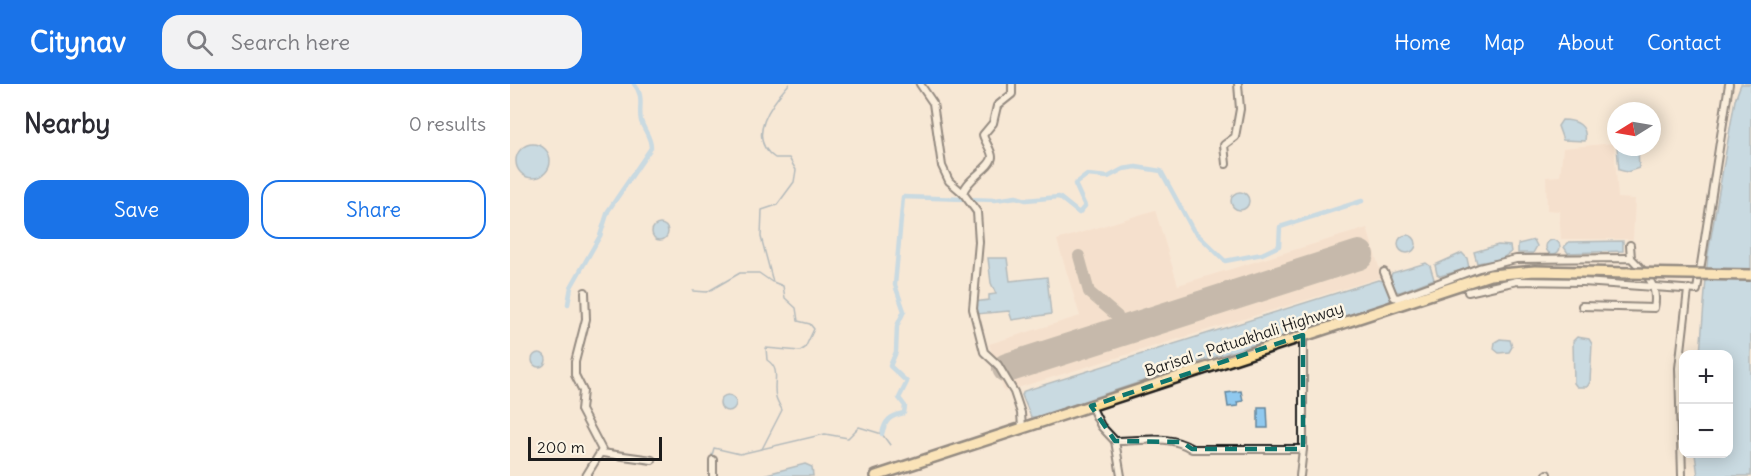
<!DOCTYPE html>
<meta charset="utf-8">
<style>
:root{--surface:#fff;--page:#f2f2f3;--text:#2b2b33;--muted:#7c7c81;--line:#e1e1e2;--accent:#1a73e8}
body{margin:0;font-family:Delius,sans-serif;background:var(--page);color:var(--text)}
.controls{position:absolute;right:18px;bottom:18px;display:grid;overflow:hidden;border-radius:12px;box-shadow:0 3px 15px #0003}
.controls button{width:54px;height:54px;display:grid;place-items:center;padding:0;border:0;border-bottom:2px solid var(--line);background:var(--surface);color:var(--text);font:30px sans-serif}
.compass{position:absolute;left:1097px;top:18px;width:54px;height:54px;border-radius:50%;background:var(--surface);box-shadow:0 3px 15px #0003;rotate:259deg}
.scale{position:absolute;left:18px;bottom:15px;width:134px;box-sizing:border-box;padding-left:6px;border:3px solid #1c1c1c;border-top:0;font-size:16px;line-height:21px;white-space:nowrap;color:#1c1c1c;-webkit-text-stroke:4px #fcf5e5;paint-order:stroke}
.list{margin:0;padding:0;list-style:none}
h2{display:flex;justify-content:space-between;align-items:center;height:78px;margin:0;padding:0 24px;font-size:26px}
h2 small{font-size:20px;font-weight:400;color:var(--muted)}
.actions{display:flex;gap:12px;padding:18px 24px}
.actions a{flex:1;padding:14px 0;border:2px solid var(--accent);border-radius:18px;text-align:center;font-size:21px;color:var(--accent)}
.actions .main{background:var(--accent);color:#fff}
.icon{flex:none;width:33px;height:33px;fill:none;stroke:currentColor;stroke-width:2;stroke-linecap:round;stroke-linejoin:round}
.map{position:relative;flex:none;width:1241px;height:392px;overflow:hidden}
header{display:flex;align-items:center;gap:36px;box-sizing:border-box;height:84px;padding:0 30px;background:var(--accent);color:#fff}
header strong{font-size:28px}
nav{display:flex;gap:33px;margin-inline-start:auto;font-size:21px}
.search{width:420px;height:54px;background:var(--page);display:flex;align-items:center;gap:15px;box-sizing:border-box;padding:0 21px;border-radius:18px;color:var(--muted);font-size:22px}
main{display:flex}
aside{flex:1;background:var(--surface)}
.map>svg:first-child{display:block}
.built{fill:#f2d8c3}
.water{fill:#90c9ef;stroke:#62849b;stroke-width:1.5}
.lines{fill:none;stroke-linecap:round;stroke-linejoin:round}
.stream{stroke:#62849b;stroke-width:1.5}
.canal{stroke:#90c9ef;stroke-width:4.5}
.taxiway{stroke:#8a8279;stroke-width:12}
.runway{stroke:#8a8279;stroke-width:30}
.minor-casing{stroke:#1c1c1c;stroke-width:10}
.highway-casing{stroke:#1c1c1c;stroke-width:14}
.minor{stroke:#fcf5e5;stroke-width:6}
.highway{stroke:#fdde96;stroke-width:9}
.highway-bridge-casing{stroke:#1c1c1c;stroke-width:14;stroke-linecap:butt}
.highway-bridge{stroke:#fdde96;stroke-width:9}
.marked{fill:none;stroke:#0f766e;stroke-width:4.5;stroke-dasharray:12 8;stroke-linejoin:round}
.labels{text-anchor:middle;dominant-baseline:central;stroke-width:5;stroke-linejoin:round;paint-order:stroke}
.street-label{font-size:16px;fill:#1c1c1c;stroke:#fcf5e5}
</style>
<header>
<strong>Citynav</strong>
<div class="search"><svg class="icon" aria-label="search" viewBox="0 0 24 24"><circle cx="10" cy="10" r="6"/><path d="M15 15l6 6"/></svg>Search here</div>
<nav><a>Home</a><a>Map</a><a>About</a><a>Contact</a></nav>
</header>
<main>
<aside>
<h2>Nearby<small>0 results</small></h2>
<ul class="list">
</ul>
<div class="actions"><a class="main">Save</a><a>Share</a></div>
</aside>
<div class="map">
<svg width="1241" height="392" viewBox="0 0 1241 392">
<rect width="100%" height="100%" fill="#f7e8d6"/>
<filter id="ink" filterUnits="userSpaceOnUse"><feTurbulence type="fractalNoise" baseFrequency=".0167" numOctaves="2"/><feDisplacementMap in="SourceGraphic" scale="12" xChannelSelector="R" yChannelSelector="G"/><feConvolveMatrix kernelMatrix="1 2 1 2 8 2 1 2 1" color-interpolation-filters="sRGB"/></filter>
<g filter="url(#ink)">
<g class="built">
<path d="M 1104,59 L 1108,114 L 1125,115 L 1123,155 L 1051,155 L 1049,127 L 1037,126 L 1036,93 L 1050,92 L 1053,64 Z"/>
<path d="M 645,126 L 668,201 L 857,144 L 872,193 L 494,308 L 479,260 L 570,232 L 547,156 Z"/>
</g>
<g class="water">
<path d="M 1231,0 L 1241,0 L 1241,392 L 1188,392 L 1185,370 L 1218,370 L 1218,270 L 1190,270 L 1198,170 L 1225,16 Z"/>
<path d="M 1052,36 C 1066,36 1078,41 1075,57 L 1053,56 L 1048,42 Z"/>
<circle cx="23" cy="77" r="17"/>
<path d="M 1107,63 L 1128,63 L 1129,84 L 1117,88 L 1109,86 Z"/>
<circle cx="730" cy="117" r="9"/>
<circle cx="150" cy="148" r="8"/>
<circle cx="897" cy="160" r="9"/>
<path d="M 1024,156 L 1027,162 L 1023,169 L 1008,169 L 1008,160 Z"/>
<circle cx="1043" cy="163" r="7"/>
<path d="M 1113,157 L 1113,167 L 1058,169 L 1054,163 L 1059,158 Z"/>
<path d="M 988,161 L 1000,162 L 1001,168 L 991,175 L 967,179 L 964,168 Z"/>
<path d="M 952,169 L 957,174 L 959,184 L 930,192 L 927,190 L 925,181 Z"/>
<path d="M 478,174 L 497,174 L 500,197 L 537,193 L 541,230 L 502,236 L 499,227 L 466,230 L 464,218 L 479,216 L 479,211 L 486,210 L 481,199 Z"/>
<path d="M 916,179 L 920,182 L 924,195 L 890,208 L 884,207 L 880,195 L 882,189 Z"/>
<path d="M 868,196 L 874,197 L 881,215 L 877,220 L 701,274 L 527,333 L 521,333 L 512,311 L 514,307 Z"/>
<path d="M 1067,253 L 1079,255 L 1082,260 L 1080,298 L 1077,303 L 1067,303 L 1064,299 L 1063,257 Z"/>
<path d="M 990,255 L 1000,256 L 1002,263 L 999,268 L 989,269 L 984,265 L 985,258 Z"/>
<circle cx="29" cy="276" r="7"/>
<path d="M 731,307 L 733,317 L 727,318 L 728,322 L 718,323 L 716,309 Z"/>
<circle cx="218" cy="319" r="8"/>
<path d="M 748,323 L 757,323 L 758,344 L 748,344 Z"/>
<path d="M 295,380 L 302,383 L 303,392 L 249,392 Z"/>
</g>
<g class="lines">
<g class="stream">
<path d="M 183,207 L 197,208 L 230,189 L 249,189 L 262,198"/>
<path d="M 252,365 L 272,326 C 270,322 267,317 266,313 C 262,298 272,286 257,276 L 256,264 L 290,267 L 295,264 L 304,245 L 300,240 L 288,237 L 286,224 L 275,214 L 273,202 L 263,198 L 251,153 L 252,126 L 267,121 L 284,98 L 286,86 L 279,74 L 265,74 C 235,54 262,19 279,0"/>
<path d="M 201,375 L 204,364 L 230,370 L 315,350 L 338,354 L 349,343 L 372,350 L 380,361"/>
<path d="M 199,392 L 200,386"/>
</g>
<g class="canal">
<path d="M 58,220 L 61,203 L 90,152 L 98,127 L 141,64 C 141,52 134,47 131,37 C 128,24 135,12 124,0"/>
<path d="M 372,350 C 375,336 380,332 394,329 L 395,322 L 389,314 L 397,298 L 380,282 L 386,268 L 387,242 L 394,227 L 385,201 L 393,113 L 485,116 L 506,113 L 516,116 L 549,113 L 569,129 L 575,122 L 565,100 L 577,91 L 598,93 L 613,85 L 626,83 L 651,87 L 683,146 L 715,177 L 752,170 L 769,162 L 770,143 L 852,117"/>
</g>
<path class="taxiway" d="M 569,172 L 579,208 L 607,232 L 611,247"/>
<path class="runway" d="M 497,284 L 849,171"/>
<g class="minor-casing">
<g id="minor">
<path d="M 410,0 L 423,19 L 432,82 L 439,97 L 453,109 L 467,128 L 469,158 L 463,225 L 474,268 L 488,281 L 504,308 L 511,329 L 512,344"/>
<path d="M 716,80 L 714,61 L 725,53 L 730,25 L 728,0"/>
<path d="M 453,109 C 457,94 481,84 482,73 C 482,67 475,58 473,51 L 483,39 L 487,22 L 502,10 L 502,0"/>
<path d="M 1120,161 L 1121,174"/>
<path d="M 874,188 L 884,213 L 888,214 L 969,184 L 1006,175 L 1121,174 C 1136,189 1149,202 1144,224 L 1072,222"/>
<path d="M 75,208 L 76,235 L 65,278 L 65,291 L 73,307 L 71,326 L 92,366 L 76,392"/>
<path d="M 958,208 L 1007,197 L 1073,198 L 1187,206 L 1219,0"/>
<path d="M 581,322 L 591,342 L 605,357 C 632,357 659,350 682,365 L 793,365"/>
<path d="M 605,357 L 611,392"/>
<path d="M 92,369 L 142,376"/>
<path d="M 1037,390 L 1037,392"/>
<path d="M 203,392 L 203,376"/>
<path d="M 790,392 L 793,365 L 793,251"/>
<path d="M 1172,392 L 1169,284 L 1178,206"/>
</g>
</g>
<g class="highway-casing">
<path id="highway" d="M 366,392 L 980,191 L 1025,187 L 1118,189"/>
</g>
<use href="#minor" class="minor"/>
<use href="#highway" class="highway"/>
<g class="highway-bridge-casing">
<path id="highway-bridge" d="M 1118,189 L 1241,191"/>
</g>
<use href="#highway-bridge" class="highway-bridge"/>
</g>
</g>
<path d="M0 0H1241V392H0ZM 793,251 L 793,365 L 682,365 L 672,358 L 605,357 L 581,322 Z" fill="#f7e8d6" fill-opacity=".55" fill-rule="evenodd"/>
<path class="marked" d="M 793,251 L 793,365 L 682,365 L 672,358 L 605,357 L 581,322 Z"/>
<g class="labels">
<g class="street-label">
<text transform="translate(734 255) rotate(-18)">Barisal - Patuakhali Highway</text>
</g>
</g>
</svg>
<div class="controls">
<button>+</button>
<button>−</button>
</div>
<svg class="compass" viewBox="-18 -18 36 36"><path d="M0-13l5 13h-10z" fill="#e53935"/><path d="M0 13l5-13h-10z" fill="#7c7c81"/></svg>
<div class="scale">200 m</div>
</div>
</main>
